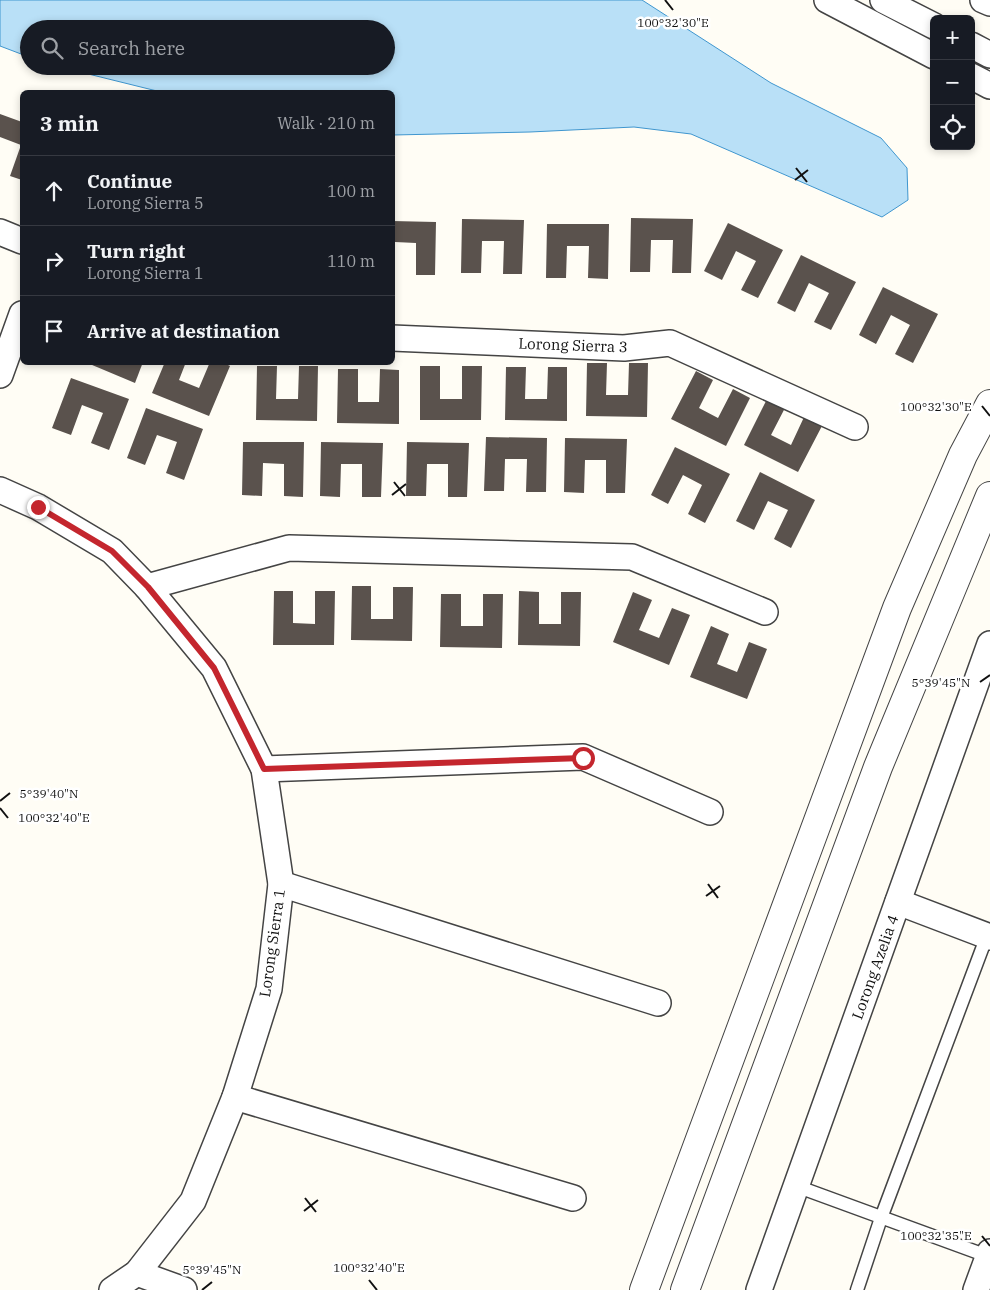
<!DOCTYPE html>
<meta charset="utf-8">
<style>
:root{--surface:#171b24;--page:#242831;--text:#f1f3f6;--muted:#9ea1a6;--line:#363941}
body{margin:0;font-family:"IBM Plex Serif",serif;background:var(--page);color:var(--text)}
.controls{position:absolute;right:15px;top:15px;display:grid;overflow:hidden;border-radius:8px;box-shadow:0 2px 8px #0003}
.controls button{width:45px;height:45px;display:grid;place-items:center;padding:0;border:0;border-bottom:1px solid var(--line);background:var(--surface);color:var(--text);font:25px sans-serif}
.stop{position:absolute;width:15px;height:15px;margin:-11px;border:4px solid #c4262e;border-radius:50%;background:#fff}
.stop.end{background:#c4262e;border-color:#fff;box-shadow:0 1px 5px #0008}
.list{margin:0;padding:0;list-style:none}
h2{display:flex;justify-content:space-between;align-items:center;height:65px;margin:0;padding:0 20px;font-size:21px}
h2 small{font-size:16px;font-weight:400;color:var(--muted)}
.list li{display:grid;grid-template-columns:32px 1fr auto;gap:15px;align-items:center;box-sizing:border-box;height:70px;padding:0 20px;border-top:1px solid var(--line)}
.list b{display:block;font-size:19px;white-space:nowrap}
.list p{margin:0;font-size:16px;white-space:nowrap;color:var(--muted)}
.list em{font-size:16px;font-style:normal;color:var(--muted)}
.icon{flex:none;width:28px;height:28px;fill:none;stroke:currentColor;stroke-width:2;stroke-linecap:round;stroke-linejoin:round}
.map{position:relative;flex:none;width:990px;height:1290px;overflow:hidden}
.search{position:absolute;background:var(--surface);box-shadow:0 2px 8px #0003;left:20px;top:20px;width:375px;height:55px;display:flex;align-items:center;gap:12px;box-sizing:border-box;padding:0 18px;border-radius:28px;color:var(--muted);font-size:19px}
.panel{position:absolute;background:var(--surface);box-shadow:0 2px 8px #0003;left:20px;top:90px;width:375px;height:275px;border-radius:8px}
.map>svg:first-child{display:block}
.water{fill:#b9e0f7;stroke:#3f96cf}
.building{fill:#5a524d}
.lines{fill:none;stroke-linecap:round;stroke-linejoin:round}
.service-casing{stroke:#444;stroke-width:15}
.minor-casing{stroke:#444;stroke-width:28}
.tertiary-casing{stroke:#444;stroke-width:30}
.service{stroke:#fff;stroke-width:12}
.minor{stroke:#fff;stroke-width:25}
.tertiary{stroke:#fff;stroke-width:28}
.route{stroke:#c4262e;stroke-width:6}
.ticks{fill:none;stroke:#111;stroke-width:2}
.labels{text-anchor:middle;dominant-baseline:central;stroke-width:5;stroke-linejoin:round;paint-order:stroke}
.street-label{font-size:15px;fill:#111;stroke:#fff}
.ticks-label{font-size:12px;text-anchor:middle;fill:#111;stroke:#fff;stroke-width:5;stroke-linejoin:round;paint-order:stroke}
</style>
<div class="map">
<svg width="990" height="1290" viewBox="0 0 990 1290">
<rect width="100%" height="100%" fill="#fffdf5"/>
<path class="water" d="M 0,0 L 642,0 L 771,83 L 881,138 L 907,168 L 908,200 L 882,217 L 691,134 L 634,127 L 530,132 L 393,135 L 392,92 L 161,92 L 56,66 L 386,66 L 386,29 L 29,29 L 29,57 L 0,46 Z"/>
<g class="building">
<path d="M 0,114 L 22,122 L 22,180 L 10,176 L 21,145 L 0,137 Z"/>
<path d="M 631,218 L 693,219 L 691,273 L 672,273 L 673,240 L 651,240 L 650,272 L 630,272 Z"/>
<path d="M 462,219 L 524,220 L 522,274 L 503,274 L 504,241 L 482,241 L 481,273 L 461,273 Z"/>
<path d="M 392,221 L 436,222 L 435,275 L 416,275 L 416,243 L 395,242 L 394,257 L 392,257 Z"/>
<path d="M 728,223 L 783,250 L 758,298 L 741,290 L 756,261 L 736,251 L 722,280 L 704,271 Z"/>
<path d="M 547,224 L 609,224 L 608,279 L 588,278 L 589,246 L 567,246 L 566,278 L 546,278 Z"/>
<path d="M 801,255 L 856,282 L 831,330 L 814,322 L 829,293 L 809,283 L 795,312 L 777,303 Z"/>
<path d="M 883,287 L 938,314 L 913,363 L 895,354 L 910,325 L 891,315 L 876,344 L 859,335 Z"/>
<path d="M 85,362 L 143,362 L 135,383 Z"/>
<path d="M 165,362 L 186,362 L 179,380 L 199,388 L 210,362 L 222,362 L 230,366 L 209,416 L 152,393 Z"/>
<path d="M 587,363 L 607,363 L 606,395 L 628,395 L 629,363 L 648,363 L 647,417 L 586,416 Z"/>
<path d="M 257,366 L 277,366 L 276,399 L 298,399 L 299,366 L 318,366 L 317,421 L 256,420 Z"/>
<path d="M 420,366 L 440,366 L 440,399 L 462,399 L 462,366 L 482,366 L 481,420 L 420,420 Z"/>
<path d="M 506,367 L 526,367 L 525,399 L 547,399 L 548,367 L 567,367 L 567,421 L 505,420 Z"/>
<path d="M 338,369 L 358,369 L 358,402 L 379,402 L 380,369 L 399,370 L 399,424 L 337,423 Z"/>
<path d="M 696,371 L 713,380 L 699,408 L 718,418 L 733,389 L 750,398 L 726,446 L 671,419 Z"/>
<path d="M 71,378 L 129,399 L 109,450 L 91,443 L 103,413 L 82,405 L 71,435 L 52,428 Z"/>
<path d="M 768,397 L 786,406 L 771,435 L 791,445 L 805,415 L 823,424 L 798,472 L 744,445 Z"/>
<path d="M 146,408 L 203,429 L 184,480 L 166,473 L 177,442 L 157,435 L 145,465 L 127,458 Z"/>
<path d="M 486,437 L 547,438 L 546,492 L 526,492 L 527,459 L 505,459 L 504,491 L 484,491 Z"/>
<path d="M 565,438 L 627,439 L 625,493 L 606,493 L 606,460 L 585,460 L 584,493 L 564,492 Z"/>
<path d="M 243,442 L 304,442 L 303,497 L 284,496 L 284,464 L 263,463 L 262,496 L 242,495 Z"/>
<path d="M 321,442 L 383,443 L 381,497 L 362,497 L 362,464 L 341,464 L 340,497 L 320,496 Z"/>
<path d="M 407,442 L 469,443 L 467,497 L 448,497 L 448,464 L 427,464 L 426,496 L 406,496 Z"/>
<path d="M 675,447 L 730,474 L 705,523 L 688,514 L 702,485 L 683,475 L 668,504 L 651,495 Z"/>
<path d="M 760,472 L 815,500 L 791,548 L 774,539 L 788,510 L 768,501 L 754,530 L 736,521 Z"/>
<path d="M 352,586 L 371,586 L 371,619 L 393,619 L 393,587 L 413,587 L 412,641 L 351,640 Z"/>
<path d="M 274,591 L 293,591 L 293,623 L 315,624 L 315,591 L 335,591 L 334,645 L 273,645 Z"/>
<path d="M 519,591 L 539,592 L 539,624 L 561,624 L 561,592 L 581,592 L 580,646 L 518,645 Z"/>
<path d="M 633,592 L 652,600 L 639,630 L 659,638 L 672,608 L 690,615 L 669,665 L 613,642 Z"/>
<path d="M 441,594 L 461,594 L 461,626 L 483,626 L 483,594 L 503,594 L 502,648 L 440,647 Z"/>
<path d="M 711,626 L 729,634 L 717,664 L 737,672 L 749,642 L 767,649 L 747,699 L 690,677 Z"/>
</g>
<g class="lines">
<g class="service-casing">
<g id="service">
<path d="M 796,1186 L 990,1257"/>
<path d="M 857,1290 L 881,1218 L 988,933"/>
</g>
</g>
<g class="minor-casing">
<g id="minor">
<path d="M 827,0 L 934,56"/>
<path d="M 883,0 L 934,26"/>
<path d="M 983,0 L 990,3"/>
<path d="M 971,45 L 990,55"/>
<path d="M 971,76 L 990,86"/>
<path d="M 0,232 L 22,241"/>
<path d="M 392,338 L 624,348 L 670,343 L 855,427"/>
<path d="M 0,375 L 22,314"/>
<path d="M 0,490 L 38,507 L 112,551 L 147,587 L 214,668 L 264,769 L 281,884 L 269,989 L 235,1097 L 193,1201 L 137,1273 L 112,1290"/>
<path d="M 147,587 L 289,548 L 632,557 L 765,612"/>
<path d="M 264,769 L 583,757 L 710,812"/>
<path d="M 281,884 L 658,1003"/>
<path d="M 898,902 L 990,937"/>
<path d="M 235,1097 L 573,1198"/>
<path d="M 137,1273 L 184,1290"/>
<path d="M 759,1290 L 990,644"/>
<path d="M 976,1290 L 990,1252"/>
</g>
</g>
<g class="tertiary-casing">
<g id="tertiary">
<path d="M 644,1290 L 897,608 L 963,455 L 990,404"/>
<path d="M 685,1290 L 878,767 L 990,496"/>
</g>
</g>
<use href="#service" class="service"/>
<use href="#minor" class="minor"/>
<use href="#tertiary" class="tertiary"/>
</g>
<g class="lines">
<path class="route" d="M 38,507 L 112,551 L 148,587 L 214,668 L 264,769 L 583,758"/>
</g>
<path class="ticks" d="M 665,0 L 673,10M 796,168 L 807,182M 795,180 L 808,170M 982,406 L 990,416M 394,482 L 405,496M 392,495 L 406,484M 980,682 L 990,675M 0,801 L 10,793M 0,808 L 8,818M 708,884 L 718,898M 706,896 L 720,886M 305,1198 L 316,1212M 304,1211 L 318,1200M 982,1236 L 990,1246M 369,1280 L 377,1290M 202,1290 L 212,1282"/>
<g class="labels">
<g class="street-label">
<text transform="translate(573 345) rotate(2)">Lorong Sierra 3</text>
<text transform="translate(272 943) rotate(-82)">Lorong Sierra 1</text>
<text transform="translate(875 967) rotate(-70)">Lorong Azelia 4</text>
</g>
</g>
<g class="ticks-label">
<text x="673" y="27">100°32'30"E</text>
<text x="936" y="411">100°32'30"E</text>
<text x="941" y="687">5°39'45"N</text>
<text x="49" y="798">5°39'40"N</text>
<text x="54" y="822">100°32'40"E</text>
<text x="936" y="1240">100°32'35"E</text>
<text x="369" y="1272">100°32'40"E</text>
<text x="212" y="1274">5°39'45"N</text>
</g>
</svg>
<div class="controls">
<button>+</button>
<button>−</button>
<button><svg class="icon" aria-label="locate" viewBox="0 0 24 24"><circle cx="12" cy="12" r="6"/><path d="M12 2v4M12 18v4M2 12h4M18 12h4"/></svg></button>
</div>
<div class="stop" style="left:583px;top:758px"></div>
<div class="stop end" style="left:38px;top:507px"></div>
<div class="search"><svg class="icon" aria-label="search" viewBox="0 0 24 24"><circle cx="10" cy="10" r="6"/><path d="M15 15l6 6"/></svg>Search here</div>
<section class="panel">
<h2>3 min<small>Walk · 210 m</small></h2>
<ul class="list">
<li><svg class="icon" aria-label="ahead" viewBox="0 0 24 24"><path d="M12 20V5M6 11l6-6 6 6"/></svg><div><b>Continue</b><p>Lorong Sierra 5</p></div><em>100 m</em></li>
<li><svg class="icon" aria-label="right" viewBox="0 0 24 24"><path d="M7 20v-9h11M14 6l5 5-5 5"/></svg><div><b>Turn right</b><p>Lorong Sierra 1</p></div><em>110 m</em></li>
<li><svg class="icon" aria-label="arrive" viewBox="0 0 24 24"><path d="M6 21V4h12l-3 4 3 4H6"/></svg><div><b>Arrive at destination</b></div></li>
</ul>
</section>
</div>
